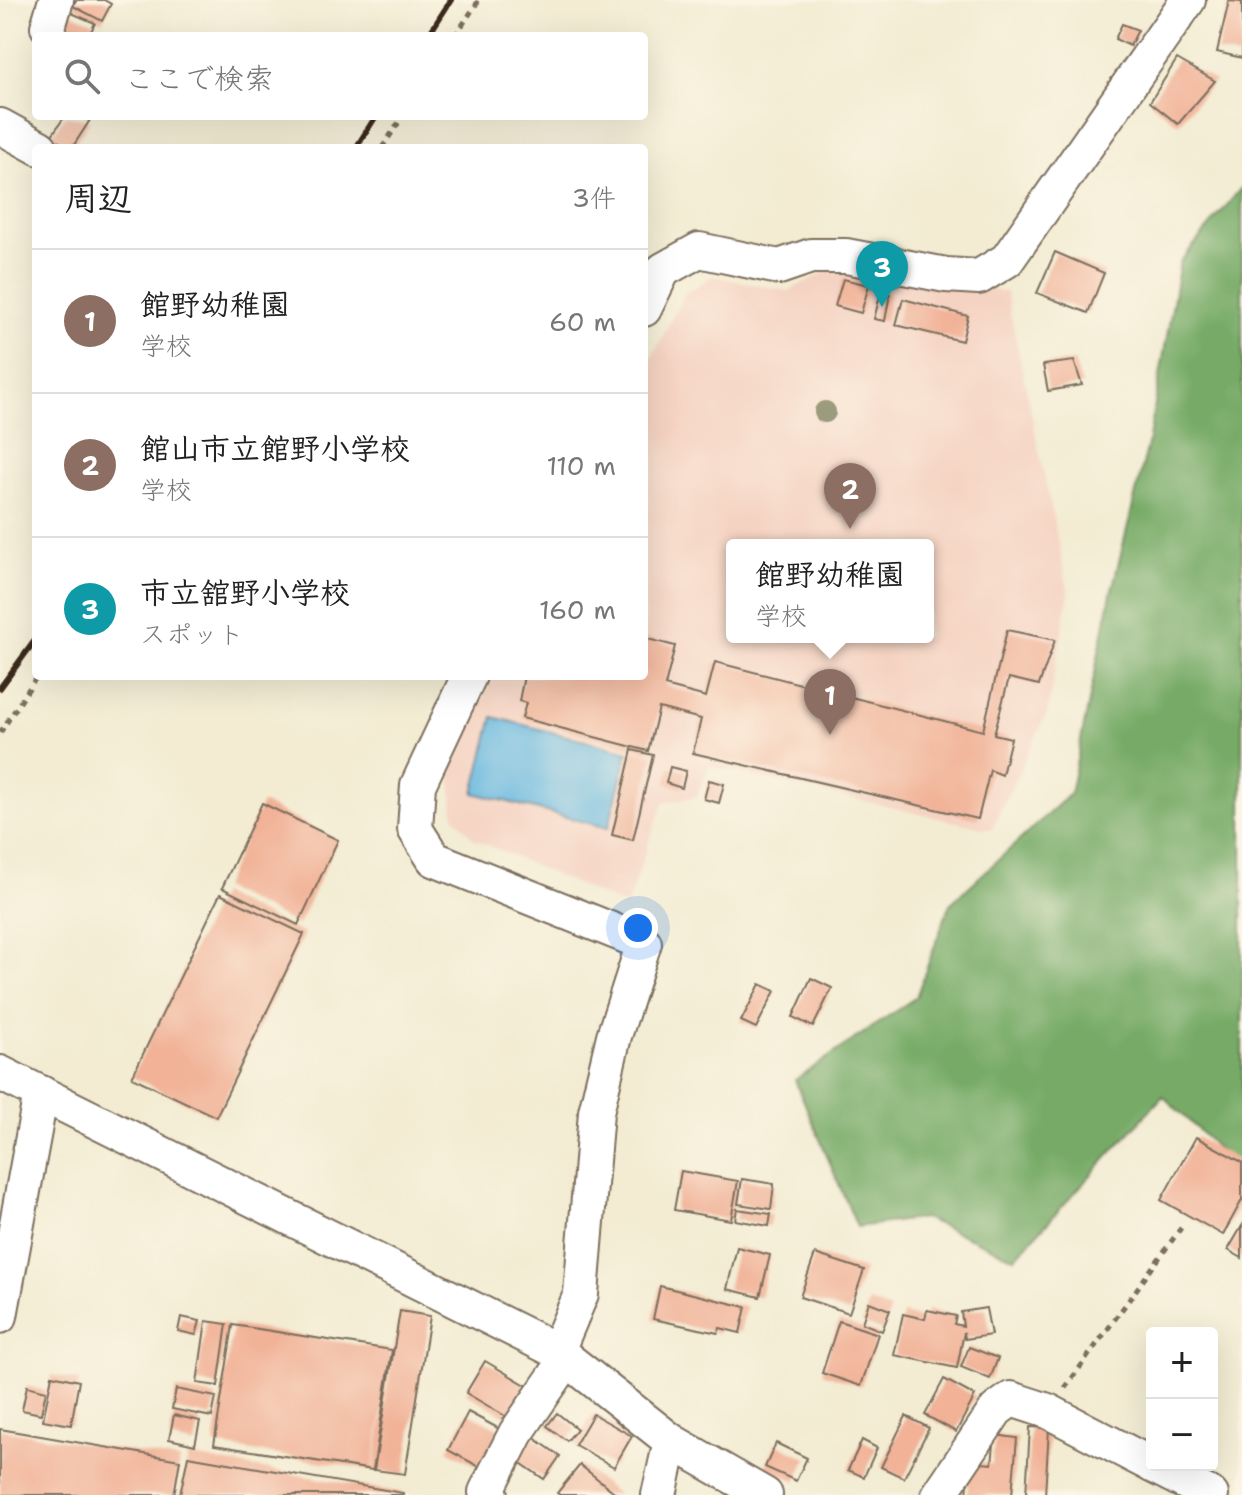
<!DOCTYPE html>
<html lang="ja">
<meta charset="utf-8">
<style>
:root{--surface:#fff;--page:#f6f6f6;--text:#222;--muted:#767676;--line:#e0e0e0;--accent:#d93025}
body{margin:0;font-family:"Shantell Sans","Klee One",sans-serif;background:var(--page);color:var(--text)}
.controls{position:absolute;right:24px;bottom:24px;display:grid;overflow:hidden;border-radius:8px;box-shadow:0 8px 32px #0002}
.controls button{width:72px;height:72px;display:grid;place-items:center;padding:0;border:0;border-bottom:2px solid var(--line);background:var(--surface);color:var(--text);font:40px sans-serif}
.you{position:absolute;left:638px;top:928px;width:28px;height:28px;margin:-20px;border:6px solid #fff;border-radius:50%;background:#1a73e8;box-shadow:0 0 0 12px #1a73e833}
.badge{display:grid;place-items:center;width:52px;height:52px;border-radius:50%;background:var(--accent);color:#fff;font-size:26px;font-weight:700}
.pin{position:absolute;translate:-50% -66px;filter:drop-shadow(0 2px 4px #0008)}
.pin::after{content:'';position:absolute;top:42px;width:28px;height:24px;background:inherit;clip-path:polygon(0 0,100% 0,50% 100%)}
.popup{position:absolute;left:726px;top:539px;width:208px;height:104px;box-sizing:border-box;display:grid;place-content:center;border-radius:8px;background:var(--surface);filter:drop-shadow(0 2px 6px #0005);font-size:26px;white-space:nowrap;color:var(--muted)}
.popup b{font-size:30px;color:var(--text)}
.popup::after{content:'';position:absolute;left:50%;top:100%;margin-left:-16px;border:16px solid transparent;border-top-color:var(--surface)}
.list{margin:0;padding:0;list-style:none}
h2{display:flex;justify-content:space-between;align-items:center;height:104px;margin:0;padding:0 32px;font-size:34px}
h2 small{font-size:26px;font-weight:400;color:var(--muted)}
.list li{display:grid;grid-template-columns:52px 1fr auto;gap:24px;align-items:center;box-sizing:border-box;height:144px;padding:0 32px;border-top:2px solid var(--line)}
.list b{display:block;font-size:30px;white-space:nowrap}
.list p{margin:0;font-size:26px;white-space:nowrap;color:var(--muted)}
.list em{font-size:26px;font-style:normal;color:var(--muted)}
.icon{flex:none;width:44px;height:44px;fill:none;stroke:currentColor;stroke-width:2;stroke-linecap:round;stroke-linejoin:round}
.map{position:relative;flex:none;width:1242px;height:1495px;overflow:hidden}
.search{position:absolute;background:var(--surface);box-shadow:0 8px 32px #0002;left:32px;top:32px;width:616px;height:88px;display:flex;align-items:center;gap:20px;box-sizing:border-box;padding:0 28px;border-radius:8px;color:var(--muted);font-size:30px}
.panel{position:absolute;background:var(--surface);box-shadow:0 8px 32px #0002;left:32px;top:144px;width:616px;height:536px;border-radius:8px}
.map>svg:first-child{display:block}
.built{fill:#f5d3c2;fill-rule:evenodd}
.forest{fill:#76aa66;stroke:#586a42;stroke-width:2}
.water{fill:#65b7e0;stroke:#50707f;stroke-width:2}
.building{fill:#f1b297}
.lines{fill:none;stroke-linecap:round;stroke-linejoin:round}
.minor-casing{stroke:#7b6e5d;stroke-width:38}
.path{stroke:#7b6e5d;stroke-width:5;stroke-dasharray:6 6;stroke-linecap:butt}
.minor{stroke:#fff;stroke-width:34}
.rail{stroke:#3b2a1e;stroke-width:6}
.tree{fill:#9c9b7e}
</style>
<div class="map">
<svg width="1242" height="1495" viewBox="0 0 1242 1495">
<rect width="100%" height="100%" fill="#fcf5e5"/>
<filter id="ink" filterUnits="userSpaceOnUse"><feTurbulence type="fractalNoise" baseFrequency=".0125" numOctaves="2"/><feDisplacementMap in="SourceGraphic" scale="16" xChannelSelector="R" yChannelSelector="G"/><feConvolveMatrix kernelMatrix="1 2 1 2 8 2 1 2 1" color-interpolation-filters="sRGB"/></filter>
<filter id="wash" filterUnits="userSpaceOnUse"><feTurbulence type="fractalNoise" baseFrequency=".006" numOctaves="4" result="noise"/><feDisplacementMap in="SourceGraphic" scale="32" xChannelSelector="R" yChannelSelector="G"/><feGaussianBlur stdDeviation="1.8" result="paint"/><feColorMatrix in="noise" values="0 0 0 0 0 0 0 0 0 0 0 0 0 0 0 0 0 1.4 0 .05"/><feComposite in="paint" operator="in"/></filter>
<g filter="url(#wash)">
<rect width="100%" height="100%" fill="#f3ecd3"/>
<path class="built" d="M 836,266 L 1006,292 L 1069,594 L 1047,713 L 991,830 L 709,766 L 697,796 L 663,803 L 626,906 L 474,839 L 454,816 L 450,767 L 493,676 L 644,676 L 644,372 L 685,293 L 713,276 L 788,291 ZM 732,545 L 928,545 L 928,637 L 732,637 Z"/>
<path class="forest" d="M 1242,187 L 1242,1172 L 1163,1096 L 1015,1258 L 924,1218 L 857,1227 L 795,1080 L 916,997 L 950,904 L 1070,794 L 1111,594 L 1148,444 L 1180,262 Z"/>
<path class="water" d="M 493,717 L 628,752 L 608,828 L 474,793 Z"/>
<g id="blocks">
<g class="building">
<path d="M 76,0 L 104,0 L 111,4 L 102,21 L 73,6 Z"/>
<path d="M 1229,1 L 1242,2 L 1242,58 L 1217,52 Z"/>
<path d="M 67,11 L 95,23 L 89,36 L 55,36 Z"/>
<path d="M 1122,24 L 1138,30 L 1130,46 L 1115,39 Z"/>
<path d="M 1177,59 L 1215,81 L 1178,124 L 1150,102 Z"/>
<path d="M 65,116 L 90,120 L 72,148 L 50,138 Z"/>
<path d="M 1055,252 L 1104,273 L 1088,313 L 1037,293 Z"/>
<path d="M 843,279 L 869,285 L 861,313 L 835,306 Z"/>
<path d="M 881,292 L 890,294 L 885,321 L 874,319 Z"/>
<path d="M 903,299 L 968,316 L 962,341 L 896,325 Z"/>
<path d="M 1074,361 L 1082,385 L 1048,391 L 1043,365 Z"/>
<path d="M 1007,630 L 1055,640 L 1039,685 L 1009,678 L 994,734 L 1011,738 L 1002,775 L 990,770 L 978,819 L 693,753 L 701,719 L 659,708 L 648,751 L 522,718 L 526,703 L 519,701 L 524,676 L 644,676 L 644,638 L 675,646 L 665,686 L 706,697 L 715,662 L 983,731 Z"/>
<path d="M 632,750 L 653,755 L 633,840 L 612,835 Z"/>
<path d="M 670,767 L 686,771 L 682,788 L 666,783 Z"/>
<path d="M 709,780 L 724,784 L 719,803 L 704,799 Z"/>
<path d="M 262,803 L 338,840 L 298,925 L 222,888 Z"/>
<path d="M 220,894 L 304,934 L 216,1117 L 132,1077 Z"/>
<path d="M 811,978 L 832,988 L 813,1027 L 793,1017 Z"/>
<path d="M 760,984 L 775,991 L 756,1028 L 741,1021 Z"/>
<path d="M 1196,1137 L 1242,1162 L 1242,1200 L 1223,1235 L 1161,1200 Z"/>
<path d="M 681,1171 L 738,1181 L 731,1220 L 674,1210 Z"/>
<path d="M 742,1179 L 774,1184 L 771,1209 L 738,1204 Z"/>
<path d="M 737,1209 L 771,1214 L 769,1226 L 735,1220 Z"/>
<path d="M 1242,1226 L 1242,1258 L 1228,1250 Z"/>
<path d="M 737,1247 L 770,1255 L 760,1297 L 727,1289 Z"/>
<path d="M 815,1254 L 864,1270 L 849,1313 L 800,1297 Z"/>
<path d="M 660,1286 L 746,1307 L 740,1333 L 720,1328 L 718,1333 L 653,1319 Z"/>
<path d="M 869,1302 L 890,1310 L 882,1331 L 862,1323 Z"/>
<path d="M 986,1308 L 991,1335 L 965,1339 L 964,1332 L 957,1368 L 894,1355 L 903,1314 L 925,1319 L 927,1310 L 956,1316 L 954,1324 L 963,1326 L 961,1312 Z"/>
<path d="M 400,1311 L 430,1316 L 405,1474 L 374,1470 Z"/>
<path d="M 181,1317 L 200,1321 L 196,1335 L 178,1331 Z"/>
<path d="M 206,1321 L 227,1324 L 218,1386 L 197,1383 Z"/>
<path d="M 839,1321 L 878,1334 L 861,1386 L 822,1373 Z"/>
<path d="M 233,1325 L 392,1350 L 373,1470 L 214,1445 Z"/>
<path d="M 969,1347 L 998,1358 L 990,1379 L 961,1367 Z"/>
<path d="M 485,1361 L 531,1388 L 512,1420 L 466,1393 Z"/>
<path d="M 52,1375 L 79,1381 L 71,1425 L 43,1420 Z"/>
<path d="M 944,1379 L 975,1396 L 956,1432 L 925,1415 Z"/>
<path d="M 27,1386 L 46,1391 L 41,1414 L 22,1410 Z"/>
<path d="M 176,1389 L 216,1397 L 212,1417 L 172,1409 Z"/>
<path d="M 468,1412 L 507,1433 L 487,1471 L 448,1450 Z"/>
<path d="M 557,1413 L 577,1429 L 567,1441 L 547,1426 Z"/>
<path d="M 593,1414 L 632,1436 L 614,1467 L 575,1445 Z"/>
<path d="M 174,1415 L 200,1421 L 195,1445 L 169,1439 Z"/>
<path d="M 906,1416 L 929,1428 L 904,1478 L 881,1467 Z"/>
<path d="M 1030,1427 L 1049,1428 L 1045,1495 L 1026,1495 Z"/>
<path d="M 0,1429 L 180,1460 L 174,1495 L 0,1495 Z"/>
<path d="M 527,1433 L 560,1456 L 544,1479 L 512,1457 Z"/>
<path d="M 995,1435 L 1017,1438 L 1012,1495 L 967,1495 L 970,1462 L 992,1464 Z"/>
<path d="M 862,1440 L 877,1448 L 864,1477 L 848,1470 Z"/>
<path d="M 776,1443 L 807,1458 L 796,1481 L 765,1467 Z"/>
<path d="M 188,1456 L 403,1493 L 403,1495 L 180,1495 Z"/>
<path d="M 580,1465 L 618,1495 L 560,1495 L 557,1493 Z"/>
</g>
</g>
</g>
<g filter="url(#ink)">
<use href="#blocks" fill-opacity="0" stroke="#7b6e5d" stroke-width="2"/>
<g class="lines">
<g class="minor-casing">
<g id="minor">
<path d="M 48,27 L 56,0"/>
<path d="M 0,126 L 40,148"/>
<path d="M 644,309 L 663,270 L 699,250 L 779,267 L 811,256 L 846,256 L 946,275 L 979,277 L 1007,260 L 1188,0"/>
<path d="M 469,676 L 418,785 L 415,829 L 434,859 L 644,943 L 614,1036 L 596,1112 L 581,1294 L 557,1351"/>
<path d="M 0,1073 L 557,1351 L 671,1441 L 765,1495"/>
<path d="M 0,1316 L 41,1093"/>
<path d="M 1152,1465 L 1211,1495"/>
<path d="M 491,1495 L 486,1492 L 516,1433 L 567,1359"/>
<path d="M 659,1495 L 671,1441"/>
<path d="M 939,1495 L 996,1410 L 1011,1399 L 1048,1411 L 1152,1465"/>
</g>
</g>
<g class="path">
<path d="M 455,36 L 479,0"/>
<path d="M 382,148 L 403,116"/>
<path d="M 0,733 L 37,676"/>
<path d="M 1065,1388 L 1181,1228"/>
</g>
<use href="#minor" class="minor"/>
<g class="rail">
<path d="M 428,36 L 451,0"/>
<path d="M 356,148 L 376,116"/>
<path d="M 0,688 L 36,639"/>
</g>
</g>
<circle class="tree" cx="825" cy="412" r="11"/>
</g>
</svg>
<div class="controls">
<button>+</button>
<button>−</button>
</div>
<div class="you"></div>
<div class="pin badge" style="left:830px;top:735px;background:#8d6e63">1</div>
<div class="popup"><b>館野幼稚園</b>学校</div>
<div class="pin badge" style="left:850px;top:529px;background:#8d6e63">2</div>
<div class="pin badge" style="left:882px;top:307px;background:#0f9aa8">3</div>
<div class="search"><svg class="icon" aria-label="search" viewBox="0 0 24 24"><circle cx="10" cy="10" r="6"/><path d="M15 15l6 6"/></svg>ここで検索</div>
<section class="panel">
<h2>周辺<small>3件</small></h2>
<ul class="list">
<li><span class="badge" style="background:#8d6e63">1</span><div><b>館野幼稚園</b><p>学校</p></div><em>60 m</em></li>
<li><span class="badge" style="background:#8d6e63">2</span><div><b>館山市立館野小学校</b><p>学校</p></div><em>110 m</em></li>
<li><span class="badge" style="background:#0f9aa8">3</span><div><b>市立舘野小学校</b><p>スポット</p></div><em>160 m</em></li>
</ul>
</section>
</div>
